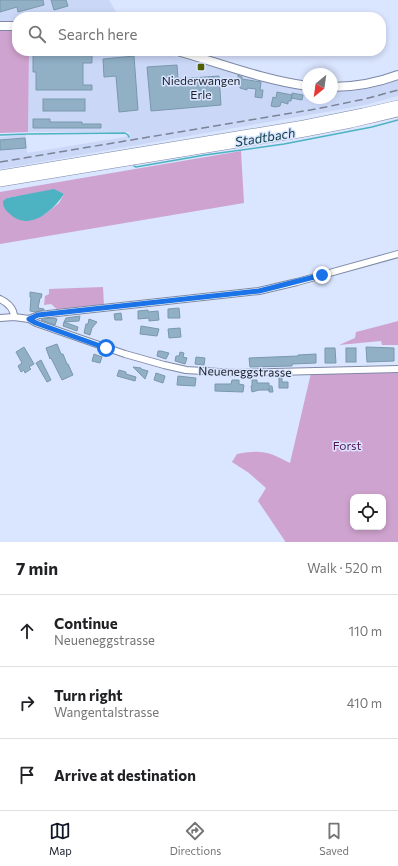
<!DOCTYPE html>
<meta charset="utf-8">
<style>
:root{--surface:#fff;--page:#f2f2f2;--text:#202124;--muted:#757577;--line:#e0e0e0;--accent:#111827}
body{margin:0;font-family:Commissioner,sans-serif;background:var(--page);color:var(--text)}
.controls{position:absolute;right:12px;bottom:12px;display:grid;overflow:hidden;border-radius:8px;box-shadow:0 2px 6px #0003}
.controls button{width:36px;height:36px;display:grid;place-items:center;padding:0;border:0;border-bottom:1px solid var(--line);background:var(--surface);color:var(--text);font:20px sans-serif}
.compass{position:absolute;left:302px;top:68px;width:36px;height:36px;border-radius:50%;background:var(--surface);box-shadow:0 2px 6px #0003;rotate:209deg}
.stop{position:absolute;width:12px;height:12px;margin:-9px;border:3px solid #1a73e8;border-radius:50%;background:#fff}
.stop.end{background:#1a73e8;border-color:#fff;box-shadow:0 1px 4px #0008}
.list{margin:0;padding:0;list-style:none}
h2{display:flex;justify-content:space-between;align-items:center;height:52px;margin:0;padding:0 16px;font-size:17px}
h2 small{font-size:13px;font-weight:400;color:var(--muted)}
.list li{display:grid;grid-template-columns:26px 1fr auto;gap:12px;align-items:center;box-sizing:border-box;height:72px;padding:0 16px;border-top:1px solid var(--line)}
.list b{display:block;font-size:15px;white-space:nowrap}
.list p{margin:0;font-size:13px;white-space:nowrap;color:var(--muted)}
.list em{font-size:13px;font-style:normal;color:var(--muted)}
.icon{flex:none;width:22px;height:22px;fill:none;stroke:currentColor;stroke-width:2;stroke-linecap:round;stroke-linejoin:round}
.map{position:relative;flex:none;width:398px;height:542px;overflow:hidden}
.search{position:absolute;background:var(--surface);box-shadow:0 2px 6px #0003;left:12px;right:12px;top:12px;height:44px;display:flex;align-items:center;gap:10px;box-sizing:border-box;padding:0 14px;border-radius:16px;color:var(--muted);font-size:15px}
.sheet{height:268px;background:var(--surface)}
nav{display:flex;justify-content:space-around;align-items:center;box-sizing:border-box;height:56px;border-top:1px solid var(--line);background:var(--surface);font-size:11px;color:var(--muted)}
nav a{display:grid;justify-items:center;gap:2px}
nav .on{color:var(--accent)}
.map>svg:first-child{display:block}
.built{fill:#cad7f7}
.green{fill:#cfa3cf;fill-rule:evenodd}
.water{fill:#4db3c2}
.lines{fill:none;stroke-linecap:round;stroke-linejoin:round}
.stream{stroke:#4db3c2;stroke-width:1.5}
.building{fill:#91b0c6;stroke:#7998ad}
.minor-casing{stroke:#7d89a6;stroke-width:8}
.major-casing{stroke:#7d89a6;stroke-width:10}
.highway-casing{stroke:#7d89a6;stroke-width:10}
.minor{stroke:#fff;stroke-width:6}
.major{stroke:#fff;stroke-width:8}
.highway{stroke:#fff;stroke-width:9}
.rail{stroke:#7c8396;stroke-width:1.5;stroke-dasharray:8 4;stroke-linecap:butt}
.route{stroke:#1a73e8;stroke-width:5}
.poi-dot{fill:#516003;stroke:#dae5ff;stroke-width:1.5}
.labels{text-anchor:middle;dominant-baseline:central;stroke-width:3;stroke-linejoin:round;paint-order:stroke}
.poi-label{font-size:12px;fill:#1b1f2b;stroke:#dae5ff}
.street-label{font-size:12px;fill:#1b1f2b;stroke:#dae5ff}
.park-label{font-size:12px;fill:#521255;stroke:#dae5ff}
.water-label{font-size:13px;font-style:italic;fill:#083a40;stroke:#dae5ff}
</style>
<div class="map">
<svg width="398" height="542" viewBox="0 0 398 542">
<rect width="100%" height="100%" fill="#dae5ff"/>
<g class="built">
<path d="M 0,0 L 109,0 L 119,17 L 17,17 L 17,29 L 0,29 Z"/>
<path d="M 29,51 L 155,51 L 235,73 L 308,88 L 308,98 L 332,98 L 332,89 L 398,77 L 398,96 L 369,104 L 349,108 L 0,169 L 0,137 L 26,135 L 27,153 L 125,137 L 131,132 L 28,132 Z"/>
</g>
<g class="green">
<path d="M 0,30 L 17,30 L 17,51 L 29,51 L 28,132 L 0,133 Z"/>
<path d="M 241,151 L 244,203 L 0,244 L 0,192 ZM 64,194 L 59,203 L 44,215 L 7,198 L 18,196 Z"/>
<path d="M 103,287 L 104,306 L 59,311 L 51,304 L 44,305 L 45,296 L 49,294 L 49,289 Z"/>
<path d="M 398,321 L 398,345 L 382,345 L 381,341 L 339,345 L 355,338 L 356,332 L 387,324 Z"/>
<path d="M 398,370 L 398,542 L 285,542 L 285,541 L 258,501 L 266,488 L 249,473 L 232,462 L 237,454 C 261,449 270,452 290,463 L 311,373 ZM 353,497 L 383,497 L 383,527 L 353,527 Z"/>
</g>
<path class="water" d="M 54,189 L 64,194 C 53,211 29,232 10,214 C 5,210 3,207 3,201 L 7,198 Z"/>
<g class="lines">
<g class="stream">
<path d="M 0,135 L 29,134 L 125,133 L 128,135 L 129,137"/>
<path d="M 134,166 L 136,167 L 205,155 L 284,144 L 372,127 L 398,120"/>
</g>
</g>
<g class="building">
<path d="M 0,0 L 43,0 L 44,5 L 18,12 L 17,7 L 0,12 Z"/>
<path d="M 51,0 L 66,0 L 68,6 L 54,10 Z"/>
<path d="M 33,51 L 92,51 L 92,63 L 83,63 L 83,85 L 92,85 L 92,90 L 36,90 L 36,72 L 33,72 Z"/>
<path d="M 134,56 L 138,110 L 119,112 L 116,76 L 104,77 L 103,59 Z"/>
<path d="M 177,65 L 178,79 L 219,76 L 221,105 L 151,111 L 147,67 Z"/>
<path d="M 238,75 L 242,77 L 242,79 L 261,82 L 260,90 L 263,90 L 262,98 L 255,97 L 256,89 L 247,88 L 247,90 L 240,88 L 240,80 L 238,80 Z"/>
<path d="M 277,92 L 292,95 L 292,93 L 303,95 L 302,100 L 291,98 L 292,95 L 291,101 L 288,101 L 288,104 L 281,102 L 280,106 L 275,107 L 271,106 L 273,97 L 276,98 Z"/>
<rect x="43" y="99" width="42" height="12"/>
<path d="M 33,119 L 50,119 L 50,122 L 82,122 L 82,124 L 101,124 L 101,128 L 33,128 Z"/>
<path d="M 25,138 L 26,148 L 0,150 L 0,140 Z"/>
<path d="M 30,292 L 42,294 L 41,298 L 40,298 L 38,308 L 44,309 L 44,310 L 35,312 L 30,311 L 31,297 L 30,297 Z"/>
<path d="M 179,308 L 180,318 L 168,318 L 168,309 Z"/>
<path d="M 148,310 L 148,312 L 158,311 L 159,320 L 149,321 L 149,318 L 138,319 L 138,311 Z"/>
<path d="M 121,313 L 122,320 L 115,320 L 114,314 Z"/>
<path d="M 80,316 L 79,321 L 64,322 L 66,318 Z"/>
<path d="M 53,318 L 57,319 L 55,325 L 41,320 L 42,319 Z"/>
<path d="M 89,319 L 97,322 L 92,328 L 90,335 L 84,333 L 86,324 L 88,324 Z"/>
<path d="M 64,322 L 78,327 L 77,331 L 63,326 Z"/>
<path d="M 141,326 L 159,329 L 157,336 L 140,334 Z"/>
<path d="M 180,328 L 181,337 L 169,338 L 168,329 Z"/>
<path d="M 57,344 L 61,354 L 63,354 L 67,364 L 68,364 L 73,375 L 62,380 L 51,358 L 50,359 L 46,348 Z"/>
<path d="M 24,347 L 34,364 L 29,367 L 31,369 L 25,373 L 24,370 L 21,372 L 18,366 L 22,363 L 16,352 Z"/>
<path d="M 366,347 L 394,348 L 394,361 L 367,362 Z"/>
<path d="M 325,348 L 335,348 L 336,363 L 325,363 Z"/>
<rect x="346" y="348" width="10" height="14"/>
<path d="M 158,351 L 161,351 L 169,353 L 166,359 L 157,356 Z"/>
<path d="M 180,352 L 184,353 L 183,357 L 187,358 L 185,364 L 175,361 L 176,356 L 179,356 Z"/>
<path d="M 94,354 L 102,357 L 100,363 L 92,361 Z"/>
<path d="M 316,354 L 316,363 L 292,364 L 292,366 L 250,367 L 249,358 L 298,356 L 298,355 Z"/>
<path d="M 196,357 L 205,358 L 204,365 L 195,364 Z"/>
<path d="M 41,360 L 51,380 L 47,382 L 36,363 Z"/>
<path d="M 133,367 L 141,368 L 141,369 L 148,371 L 145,379 Z"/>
<path d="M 119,370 L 126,372 L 126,374 L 136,377 L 135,381 L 117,376 Z"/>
<path d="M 156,373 L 165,376 L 163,383 L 154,380 Z"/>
<path d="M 178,376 L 196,378 L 195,386 L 177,385 Z"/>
<path d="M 279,376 L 282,376 L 282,382 L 288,382 L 288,388 L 279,388 Z"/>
<path d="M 232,380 L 239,380 L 239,384 L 244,385 L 243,392 L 215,391 L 215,384 L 231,384 Z"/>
<path d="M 252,380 L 257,380 L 257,383 L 269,383 L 269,386 L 272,386 L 273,392 L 269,392 L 269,388 L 269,390 L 259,390 L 252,392 L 251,386 L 252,386 Z"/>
</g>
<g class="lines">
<g class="minor-casing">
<g id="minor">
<path d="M 0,299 C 8,303 14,308 14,317"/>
<path d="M 0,318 L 14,317 L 29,319 L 39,315 L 259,291 L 297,282 L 398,254"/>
<path d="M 29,319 L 36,323 L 125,354 L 164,365 L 186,370 L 236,373 L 398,369"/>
</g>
</g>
<g class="major-casing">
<g id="major">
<path d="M 0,26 L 17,26"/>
<path d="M 177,51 C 220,63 263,80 308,86"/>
<path d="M 332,87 C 355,87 377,83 398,75"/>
</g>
</g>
<g class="highway-casing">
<g id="highway">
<path d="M 0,175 L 304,125 L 363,113 L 398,105"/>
<path d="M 0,182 L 305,132 L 351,123 L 398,112"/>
</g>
</g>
<use href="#minor" class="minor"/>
<use href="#major" class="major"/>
<use href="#highway" class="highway"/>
<path class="rail" d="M 0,162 L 316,109 L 365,99 L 398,90"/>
</g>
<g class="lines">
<path class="route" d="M 106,348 L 36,323 L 29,319 L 38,315 L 259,291 L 271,288 L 322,275"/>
</g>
<rect class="poi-dot" x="197" y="63" width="8" height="8" rx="2"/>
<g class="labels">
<g class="poi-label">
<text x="201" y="80">Niederwangen<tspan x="201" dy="14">Erle</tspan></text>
</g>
<g class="street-label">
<text transform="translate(245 371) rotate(1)">Neueneggstrasse</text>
</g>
<g class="park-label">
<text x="347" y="445">Forst</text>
</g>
<g class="water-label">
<text transform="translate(265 137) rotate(-9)">Stadtbach</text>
</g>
</g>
</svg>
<div class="controls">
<button><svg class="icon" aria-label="locate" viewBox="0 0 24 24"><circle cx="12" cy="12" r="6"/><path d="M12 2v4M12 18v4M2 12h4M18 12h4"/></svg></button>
</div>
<svg class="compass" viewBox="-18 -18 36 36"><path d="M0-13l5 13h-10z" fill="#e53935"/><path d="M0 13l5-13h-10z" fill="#757577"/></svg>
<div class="stop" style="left:106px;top:348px"></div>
<div class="stop end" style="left:322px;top:275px"></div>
<div class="search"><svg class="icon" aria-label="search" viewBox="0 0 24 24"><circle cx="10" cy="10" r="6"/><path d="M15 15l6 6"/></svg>Search here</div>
</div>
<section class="sheet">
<h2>7 min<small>Walk · 520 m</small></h2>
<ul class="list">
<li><svg class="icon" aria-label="ahead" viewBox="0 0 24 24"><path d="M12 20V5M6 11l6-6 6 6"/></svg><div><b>Continue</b><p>Neueneggstrasse</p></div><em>110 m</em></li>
<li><svg class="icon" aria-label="right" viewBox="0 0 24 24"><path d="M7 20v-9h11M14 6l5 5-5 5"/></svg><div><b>Turn right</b><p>Wangentalstrasse</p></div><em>410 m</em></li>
<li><svg class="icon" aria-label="arrive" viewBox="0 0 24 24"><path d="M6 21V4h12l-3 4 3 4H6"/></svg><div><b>Arrive at destination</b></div></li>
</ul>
</section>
<nav>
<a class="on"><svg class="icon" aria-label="map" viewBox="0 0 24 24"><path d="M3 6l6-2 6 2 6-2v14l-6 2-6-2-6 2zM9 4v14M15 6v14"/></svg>Map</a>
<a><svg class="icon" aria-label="directions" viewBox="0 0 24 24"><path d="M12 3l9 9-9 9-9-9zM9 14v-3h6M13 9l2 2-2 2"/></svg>Directions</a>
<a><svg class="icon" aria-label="saved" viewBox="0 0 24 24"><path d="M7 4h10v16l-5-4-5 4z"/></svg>Saved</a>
</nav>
